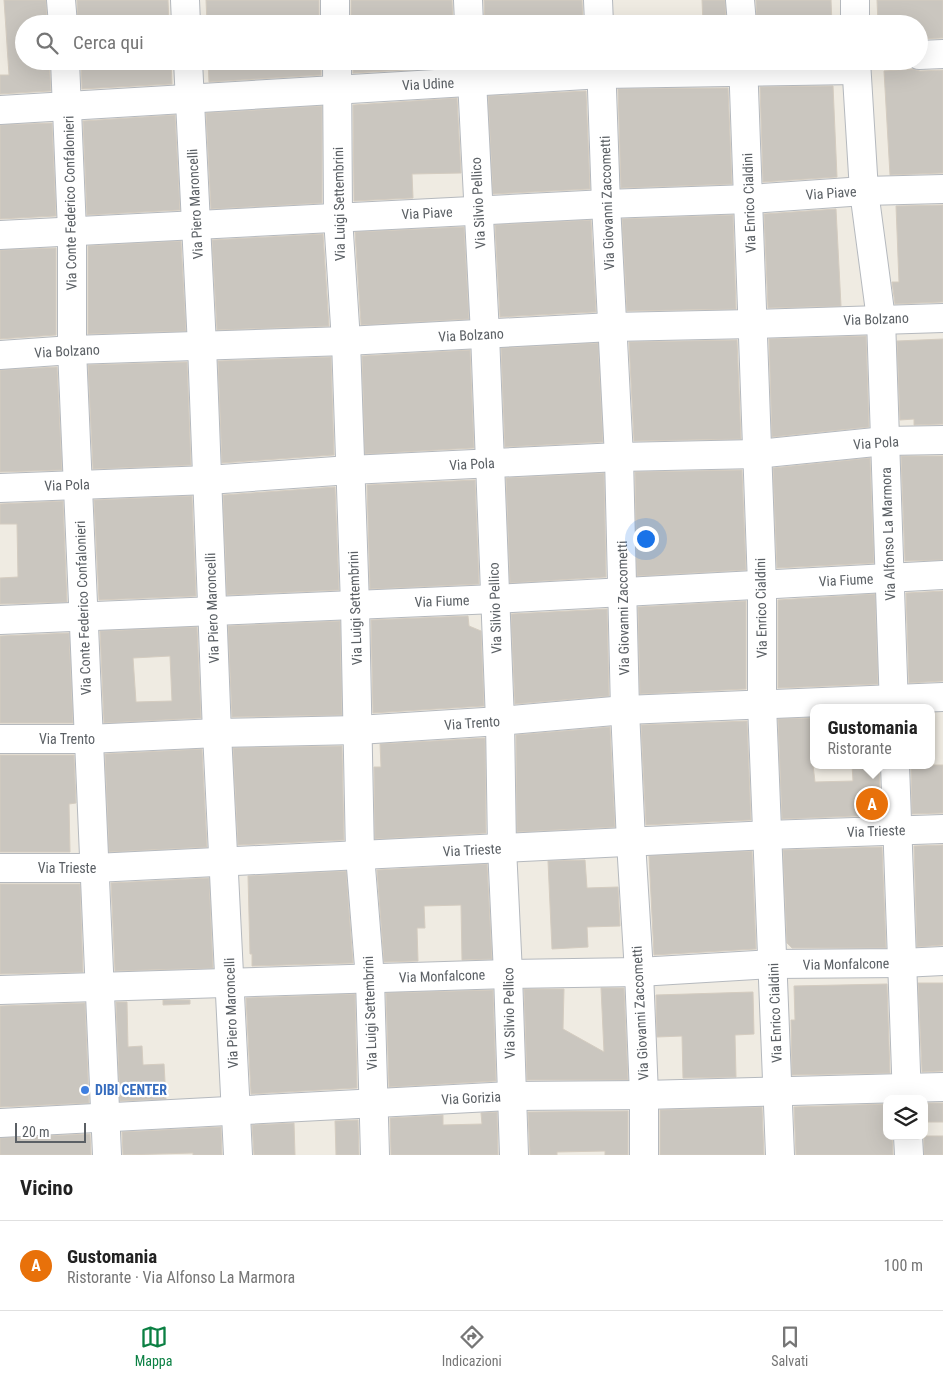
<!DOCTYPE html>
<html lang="it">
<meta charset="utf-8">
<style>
:root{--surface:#fff;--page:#f2f2f2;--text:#222;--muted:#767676;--line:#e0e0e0;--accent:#0b8043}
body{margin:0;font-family:"Roboto Condensed",sans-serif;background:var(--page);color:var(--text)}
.controls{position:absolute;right:15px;bottom:15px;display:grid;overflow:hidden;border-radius:10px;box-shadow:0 5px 20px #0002}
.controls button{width:45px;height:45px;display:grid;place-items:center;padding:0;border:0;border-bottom:1px solid var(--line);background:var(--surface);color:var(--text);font:25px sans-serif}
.scale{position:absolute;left:15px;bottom:12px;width:71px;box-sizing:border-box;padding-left:5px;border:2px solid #5b6065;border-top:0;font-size:14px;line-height:18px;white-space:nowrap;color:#5b6065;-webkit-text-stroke:4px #fff;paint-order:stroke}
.you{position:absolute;left:645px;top:538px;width:18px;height:18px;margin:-12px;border:4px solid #fff;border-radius:50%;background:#1a73e8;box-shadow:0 0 0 8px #1a73e833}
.badge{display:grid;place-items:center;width:32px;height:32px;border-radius:50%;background:var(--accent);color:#fff;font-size:16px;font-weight:700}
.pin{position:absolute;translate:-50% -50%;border:2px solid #fff;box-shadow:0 1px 5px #0006}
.popup{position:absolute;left:810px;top:704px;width:125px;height:65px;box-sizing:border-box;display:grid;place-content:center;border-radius:10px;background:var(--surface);filter:drop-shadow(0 1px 4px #0005);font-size:16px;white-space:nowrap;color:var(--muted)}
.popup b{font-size:19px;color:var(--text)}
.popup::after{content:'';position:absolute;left:50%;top:100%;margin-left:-10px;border:10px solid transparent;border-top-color:var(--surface)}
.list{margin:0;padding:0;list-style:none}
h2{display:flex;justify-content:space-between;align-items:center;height:65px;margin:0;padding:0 20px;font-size:21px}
h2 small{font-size:16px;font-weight:400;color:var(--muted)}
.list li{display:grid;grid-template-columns:32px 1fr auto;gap:15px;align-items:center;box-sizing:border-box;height:90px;padding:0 20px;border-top:1px solid var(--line)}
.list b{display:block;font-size:19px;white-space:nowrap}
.list p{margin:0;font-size:16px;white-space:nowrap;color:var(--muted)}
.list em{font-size:16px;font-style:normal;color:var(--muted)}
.icon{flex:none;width:28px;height:28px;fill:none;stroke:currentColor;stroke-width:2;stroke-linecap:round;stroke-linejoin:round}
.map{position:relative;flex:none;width:943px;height:1155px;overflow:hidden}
.search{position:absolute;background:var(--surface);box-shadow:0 5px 20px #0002;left:15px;right:15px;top:15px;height:55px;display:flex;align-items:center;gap:12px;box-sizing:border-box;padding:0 18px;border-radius:28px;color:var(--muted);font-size:19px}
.sheet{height:155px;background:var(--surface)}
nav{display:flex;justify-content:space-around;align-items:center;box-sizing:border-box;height:70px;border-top:1px solid var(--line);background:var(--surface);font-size:14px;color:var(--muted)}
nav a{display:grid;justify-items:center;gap:2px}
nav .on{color:var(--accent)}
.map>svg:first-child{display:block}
.building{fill:#cac6bf;stroke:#d4ccc0;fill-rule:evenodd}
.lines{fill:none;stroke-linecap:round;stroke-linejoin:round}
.minor-casing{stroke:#b5b9be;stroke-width:30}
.minor{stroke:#fff;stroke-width:28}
.shop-dot{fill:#3f7fe0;stroke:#fff;stroke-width:2}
.labels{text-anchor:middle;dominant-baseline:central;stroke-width:4.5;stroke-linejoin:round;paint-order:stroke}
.street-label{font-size:14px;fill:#5b6065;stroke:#fff}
.shop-label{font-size:14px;font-weight:bold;fill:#366cbe;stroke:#fff;text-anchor:start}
</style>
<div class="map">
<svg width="943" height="1155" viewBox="0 0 943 1155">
<rect width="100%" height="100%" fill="#efebe2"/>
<g class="building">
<path d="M 4,0 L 46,0 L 47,24 L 24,24 L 24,61 L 49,61 L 51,91 L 0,94 L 0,75 L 9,75 Z"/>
<path d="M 77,0 L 168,0 L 169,24 L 78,24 Z"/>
<path d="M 206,0 L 319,0 L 319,24 L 207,24 Z"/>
<path d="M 351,0 L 452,0 L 453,24 L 351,24 Z"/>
<path d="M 484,0 L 582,0 L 583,24 L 485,24 Z"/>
<path d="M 702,0 L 725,0 L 726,24 L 703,24 Z"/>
<path d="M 756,0 L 831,0 L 832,24 L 757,24 Z"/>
<path d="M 877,0 L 943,0 L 943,38 L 919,39 L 919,24 L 878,24 Z"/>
<path d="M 81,61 L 171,61 L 172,84 L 82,89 Z"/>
<path d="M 208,61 L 321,61 L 321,75 L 209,82 Z"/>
<path d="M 353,61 L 455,61 L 456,67 L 353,73 Z"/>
<path d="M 487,61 L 553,61 L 487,65 Z"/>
<path d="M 912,69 L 920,71 L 943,70 L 943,173 L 890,175 L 884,71 Z"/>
<path d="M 833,86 L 837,177 L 763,182 L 760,87 Z"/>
<path d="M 728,88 L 732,184 L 621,188 L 618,89 Z"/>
<path d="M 586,91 L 590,189 L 493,194 L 488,96 Z"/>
<path d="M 457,98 L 461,173 L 412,174 L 413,198 L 354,201 L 353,105 Z"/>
<path d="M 322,106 L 322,203 L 211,209 L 206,113 Z"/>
<path d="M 175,115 L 180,210 L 87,215 L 83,121 Z"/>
<path d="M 52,123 L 56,216 L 0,219 L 0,125 Z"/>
<path d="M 943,205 L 943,302 L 895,304 L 892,282 L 899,282 L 896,206 Z"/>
<path d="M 836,209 L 841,306 L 768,308 L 764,214 Z"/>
<path d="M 733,215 L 736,309 L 627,311 L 622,219 Z"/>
<path d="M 591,220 L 596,312 L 500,317 L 495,225 Z"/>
<path d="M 464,227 L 469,319 L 361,325 L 355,232 Z"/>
<path d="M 323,234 L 329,326 L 217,330 L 212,240 Z"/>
<path d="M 181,241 L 186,331 L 88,334 L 88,246 Z"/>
<path d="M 56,248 L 56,335 L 0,339 L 0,250 Z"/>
<path d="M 866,336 L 869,427 L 772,437 L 769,339 Z"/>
<path d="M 943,339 L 943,424 L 914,425 L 914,419 L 900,420 L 897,341 Z"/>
<path d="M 737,340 L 741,439 L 634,441 L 629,342 Z"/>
<path d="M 598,343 L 603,442 L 505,447 L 501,348 Z"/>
<path d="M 470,350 L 474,448 L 365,454 L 362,356 Z"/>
<path d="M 331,357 L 334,455 L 222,463 L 218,361 Z"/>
<path d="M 187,362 L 191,465 L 93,469 L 88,365 Z"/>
<path d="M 57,367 L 62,470 L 0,472 L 0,370 Z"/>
<path d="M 901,456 L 943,456 L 943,560 L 905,561 Z"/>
<path d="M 870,458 L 874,563 L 777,568 L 773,468 Z"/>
<path d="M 742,470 L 746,570 L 637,576 L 635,472 Z"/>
<path d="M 604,473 L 606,577 L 510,583 L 506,478 Z"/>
<path d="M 475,480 L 479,584 L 370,589 L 367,485 Z"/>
<path d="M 335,487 L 339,590 L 227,595 L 223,495 Z"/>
<path d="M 192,496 L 196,596 L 99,600 L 94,500 Z"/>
<path d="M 63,501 L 67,602 L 0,604 L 0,578 L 18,577 L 17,524 L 0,524 L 0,504 Z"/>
<path d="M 943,591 L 943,681 L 909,683 L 906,593 Z"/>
<path d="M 875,594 L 878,684 L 778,688 L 778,600 Z"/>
<path d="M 746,601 L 746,689 L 640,694 L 638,607 Z"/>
<path d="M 607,609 L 609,696 L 515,704 L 511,614 Z"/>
<path d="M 468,616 L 469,626 L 481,631 L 484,706 L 373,713 L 371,620 Z"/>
<path d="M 340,621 L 342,715 L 232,717 L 228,626 Z"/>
<path d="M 197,627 L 201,718 L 104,723 L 100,631 ZM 170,656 L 172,701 L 136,702 L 133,658 Z"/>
<path d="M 69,633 L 73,723 L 0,723 L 0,636 Z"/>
<path d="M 813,718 L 813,765 L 815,782 L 853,781 L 852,765 L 879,765 L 881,815 L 782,819 L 778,719 Z"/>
<path d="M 747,721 L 751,820 L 646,825 L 641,725 Z"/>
<path d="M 610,727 L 615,827 L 517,832 L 516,735 Z"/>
<path d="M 485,738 L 486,833 L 375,839 L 374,767 L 381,767 L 380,744 Z"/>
<path d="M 342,746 L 344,840 L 238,845 L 233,748 Z"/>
<path d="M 202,749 L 207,847 L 109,852 L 105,754 Z"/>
<path d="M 0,755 L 74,755 L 76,803 L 69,804 L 70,852 L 0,852 Z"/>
<path d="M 911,765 L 943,765 L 943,813 L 912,814 Z"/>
<path d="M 943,845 L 943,945 L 917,947 L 914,846 Z"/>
<path d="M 882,847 L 886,948 L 792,948 L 787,943 L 783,850 Z"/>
<path d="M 752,851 L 756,949 L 654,955 L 649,856 Z"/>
<path d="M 585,860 L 587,888 L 618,887 L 620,926 L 587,927 L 588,947 L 552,949 L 548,861 Z"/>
<path d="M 487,864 L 492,959 L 462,960 L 461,905 L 424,906 L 425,928 L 417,928 L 418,961 L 384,962 L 377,870 Z"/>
<path d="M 346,871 L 353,963 L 252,966 L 252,954 L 250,954 L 248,876 Z"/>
<path d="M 209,878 L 213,968 L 115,971 L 111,883 Z"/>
<path d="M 0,884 L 80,884 L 83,972 L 0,974 Z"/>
<path d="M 918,983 L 943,983 L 943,1071 L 922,1072 Z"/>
<path d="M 887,984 L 890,1073 L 792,1075 L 791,1020 L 795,1020 L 794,986 Z"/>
<path d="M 601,988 L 624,988 L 628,1080 L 527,1080 L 524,989 L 564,989 L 563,1029 L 604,1052 Z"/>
<path d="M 493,990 L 496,1081 L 389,1087 L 386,993 Z"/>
<path d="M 753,992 L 754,1034 L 735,1035 L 736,1077 L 683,1078 L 682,1036 L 657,1037 L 656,995 Z"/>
<path d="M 355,994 L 357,1088 L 251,1094 L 246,998 Z"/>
<path d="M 163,1000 L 190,1000 L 190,1004 L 163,1005 Z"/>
<path d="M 116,1002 L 127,1002 L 128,1047 L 142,1046 L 143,1065 L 164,1064 L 166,1099 L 120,1101 Z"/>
<path d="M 85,1003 L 89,1103 L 0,1107 L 0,1006 Z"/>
<rect x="926" y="1103" width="17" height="19"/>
<path d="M 887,1104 L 887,1136 L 892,1136 L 893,1155 L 796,1155 L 794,1107 Z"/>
<path d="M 762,1107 L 764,1155 L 660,1155 L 660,1110 Z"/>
<path d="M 628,1111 L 628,1155 L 605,1155 L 605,1151 L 557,1152 L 557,1155 L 530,1155 L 528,1112 Z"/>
<path d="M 497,1112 L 498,1155 L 391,1155 L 390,1118 L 443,1115 L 443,1125 L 482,1124 L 481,1113 Z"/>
<path d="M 358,1120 L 359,1155 L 336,1155 L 335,1121 Z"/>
<path d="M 294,1123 L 295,1155 L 254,1155 L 252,1125 Z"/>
<path d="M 221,1127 L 222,1155 L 193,1155 L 193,1153 L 123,1155 L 122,1132 Z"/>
<path d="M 90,1134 L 91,1155 L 0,1155 L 0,1138 Z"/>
<rect x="924" y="1136" width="19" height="19"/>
</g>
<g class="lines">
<g class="minor-casing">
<g id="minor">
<path d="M 61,0 L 63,24"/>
<path d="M 185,0 L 186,24"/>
<path d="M 335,0 L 335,24"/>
<path d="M 468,0 L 469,24"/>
<path d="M 598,0 L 599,24"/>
<path d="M 740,0 L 742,24"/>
<path d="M 855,0 L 855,24"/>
<path d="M 919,55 L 943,54"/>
<path d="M 65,61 L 72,231 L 72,350 L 107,1155"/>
<path d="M 188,61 L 202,346 L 217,733 L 238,1155"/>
<path d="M 337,61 L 338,218 L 346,341 L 355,605 L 360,855 L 370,979 L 375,1155"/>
<path d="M 471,61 L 485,334 L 500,721 L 502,848 L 508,974 L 514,1155"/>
<path d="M 601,61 L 606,204 L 619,457 L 625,710 L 631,842 L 639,972 L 644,1095 L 644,1155"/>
<path d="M 743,61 L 762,585 L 762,705 L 780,1155"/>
<path d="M 856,61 L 864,191 L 881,319 L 894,708"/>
<path d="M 0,110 L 602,74 L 856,70"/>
<path d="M 0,235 L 606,204 L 749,199 L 864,191 L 943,189"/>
<path d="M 0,355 L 72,350 L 346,341 L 612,327 L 752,324 L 943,318"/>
<path d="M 0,488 L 208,480 L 350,470 L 619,457 L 757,454 L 885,441 L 943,440"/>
<path d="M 0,620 L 495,599 L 943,575"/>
<path d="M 0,739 L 88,739 L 217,733 L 358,730 L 500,721 L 625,710 L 943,697"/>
<path d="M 895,765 L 907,1099"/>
<path d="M 0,868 L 95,868 L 767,835 L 943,829"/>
<path d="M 0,990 L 508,974 L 639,972 L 773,964 L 902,963 L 943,961"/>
<path d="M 0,1123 L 511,1096 L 644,1095 L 943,1087"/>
<path d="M 908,1136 L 909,1155"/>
</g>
</g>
<use href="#minor" class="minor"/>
</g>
<circle class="shop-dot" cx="85" cy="1090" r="5"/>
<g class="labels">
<g class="street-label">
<text transform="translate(428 84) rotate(-3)">Via Udine</text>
<text transform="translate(831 193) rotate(-4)">Via Piave</text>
<text transform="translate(70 203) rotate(-91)">Via Conte Federico Confalonieri</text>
<text transform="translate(478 203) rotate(-93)">Via Silvio Pellico</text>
<text transform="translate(607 203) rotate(-92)">Via Giovanni Zaccometti</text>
<text transform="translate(749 203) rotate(-92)">Via Enrico Cialdini</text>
<text transform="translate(195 204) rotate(-93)">Via Piero Maroncelli</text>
<text transform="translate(339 204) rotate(-91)">Via Luigi Settembrini</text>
<text transform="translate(427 213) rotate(-3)">Via Piave</text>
<text transform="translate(876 319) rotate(-2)">Via Bolzano</text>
<text transform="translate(471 335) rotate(-3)">Via Bolzano</text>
<text transform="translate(67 351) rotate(-3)">Via Bolzano</text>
<text transform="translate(876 443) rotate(-4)">Via Pola</text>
<text transform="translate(472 464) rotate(-3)">Via Pola</text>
<text transform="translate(67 485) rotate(-2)">Via Pola</text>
<text transform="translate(888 534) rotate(-92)">Via Alfonso La Marmora</text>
<text transform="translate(846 580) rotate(-3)">Via Fiume</text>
<text transform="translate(442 601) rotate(-2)">Via Fiume</text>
<text transform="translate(83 608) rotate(-92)">Via Conte Federico Confalonieri</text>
<text transform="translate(212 608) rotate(-92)">Via Piero Maroncelli</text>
<text transform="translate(355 608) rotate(-92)">Via Luigi Settembrini</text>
<text transform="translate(495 608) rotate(-92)">Via Silvio Pellico</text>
<text transform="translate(623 608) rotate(-91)">Via Giovanni Zaccometti</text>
<text transform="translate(761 608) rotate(-91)">Via Enrico Cialdini</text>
<text transform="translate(472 723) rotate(-4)">Via Trento</text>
<text x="67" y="739">Via Trento</text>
<text transform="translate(876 831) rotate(-2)">Via Trieste</text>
<text transform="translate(472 850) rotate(-3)">Via Trieste</text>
<text x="67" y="868">Via Trieste</text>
<text transform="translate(846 964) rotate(-1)">Via Monfalcone</text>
<text transform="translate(442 976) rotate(-2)">Via Monfalcone</text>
<text transform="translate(231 1013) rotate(-92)">Via Piero Maroncelli</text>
<text transform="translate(370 1013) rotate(-92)">Via Luigi Settembrini</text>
<text transform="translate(509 1013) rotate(-91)">Via Silvio Pellico</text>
<text transform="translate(640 1013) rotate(-93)">Via Giovanni Zaccometti</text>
<text transform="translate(775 1013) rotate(-92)">Via Enrico Cialdini</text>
<text transform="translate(471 1098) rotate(-3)">Via Gorizia</text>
</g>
<g class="shop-label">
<text x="95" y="1090">DIBI CENTER</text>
</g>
</g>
</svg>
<div class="controls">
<button><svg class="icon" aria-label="layers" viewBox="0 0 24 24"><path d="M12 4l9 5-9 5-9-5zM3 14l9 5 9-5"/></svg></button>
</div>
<div class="scale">20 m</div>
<div class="you"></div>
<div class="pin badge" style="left:872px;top:804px;background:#e8710a">A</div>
<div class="popup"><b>Gustomania</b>Ristorante</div>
<div class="search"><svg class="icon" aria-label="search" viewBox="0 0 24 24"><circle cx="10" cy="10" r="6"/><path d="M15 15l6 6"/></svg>Cerca qui</div>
</div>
<section class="sheet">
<h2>Vicino<small></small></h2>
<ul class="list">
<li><span class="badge" style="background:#e8710a">A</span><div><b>Gustomania</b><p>Ristorante · Via Alfonso La Marmora</p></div><em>100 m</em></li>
</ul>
</section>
<nav>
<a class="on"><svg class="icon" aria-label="map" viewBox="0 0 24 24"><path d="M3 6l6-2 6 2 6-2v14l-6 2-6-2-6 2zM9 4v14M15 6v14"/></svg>Mappa</a>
<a><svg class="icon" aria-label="directions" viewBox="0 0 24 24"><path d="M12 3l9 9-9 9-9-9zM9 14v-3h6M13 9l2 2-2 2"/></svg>Indicazioni</a>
<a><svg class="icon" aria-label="saved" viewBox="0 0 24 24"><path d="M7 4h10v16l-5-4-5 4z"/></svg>Salvati</a>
</nav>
